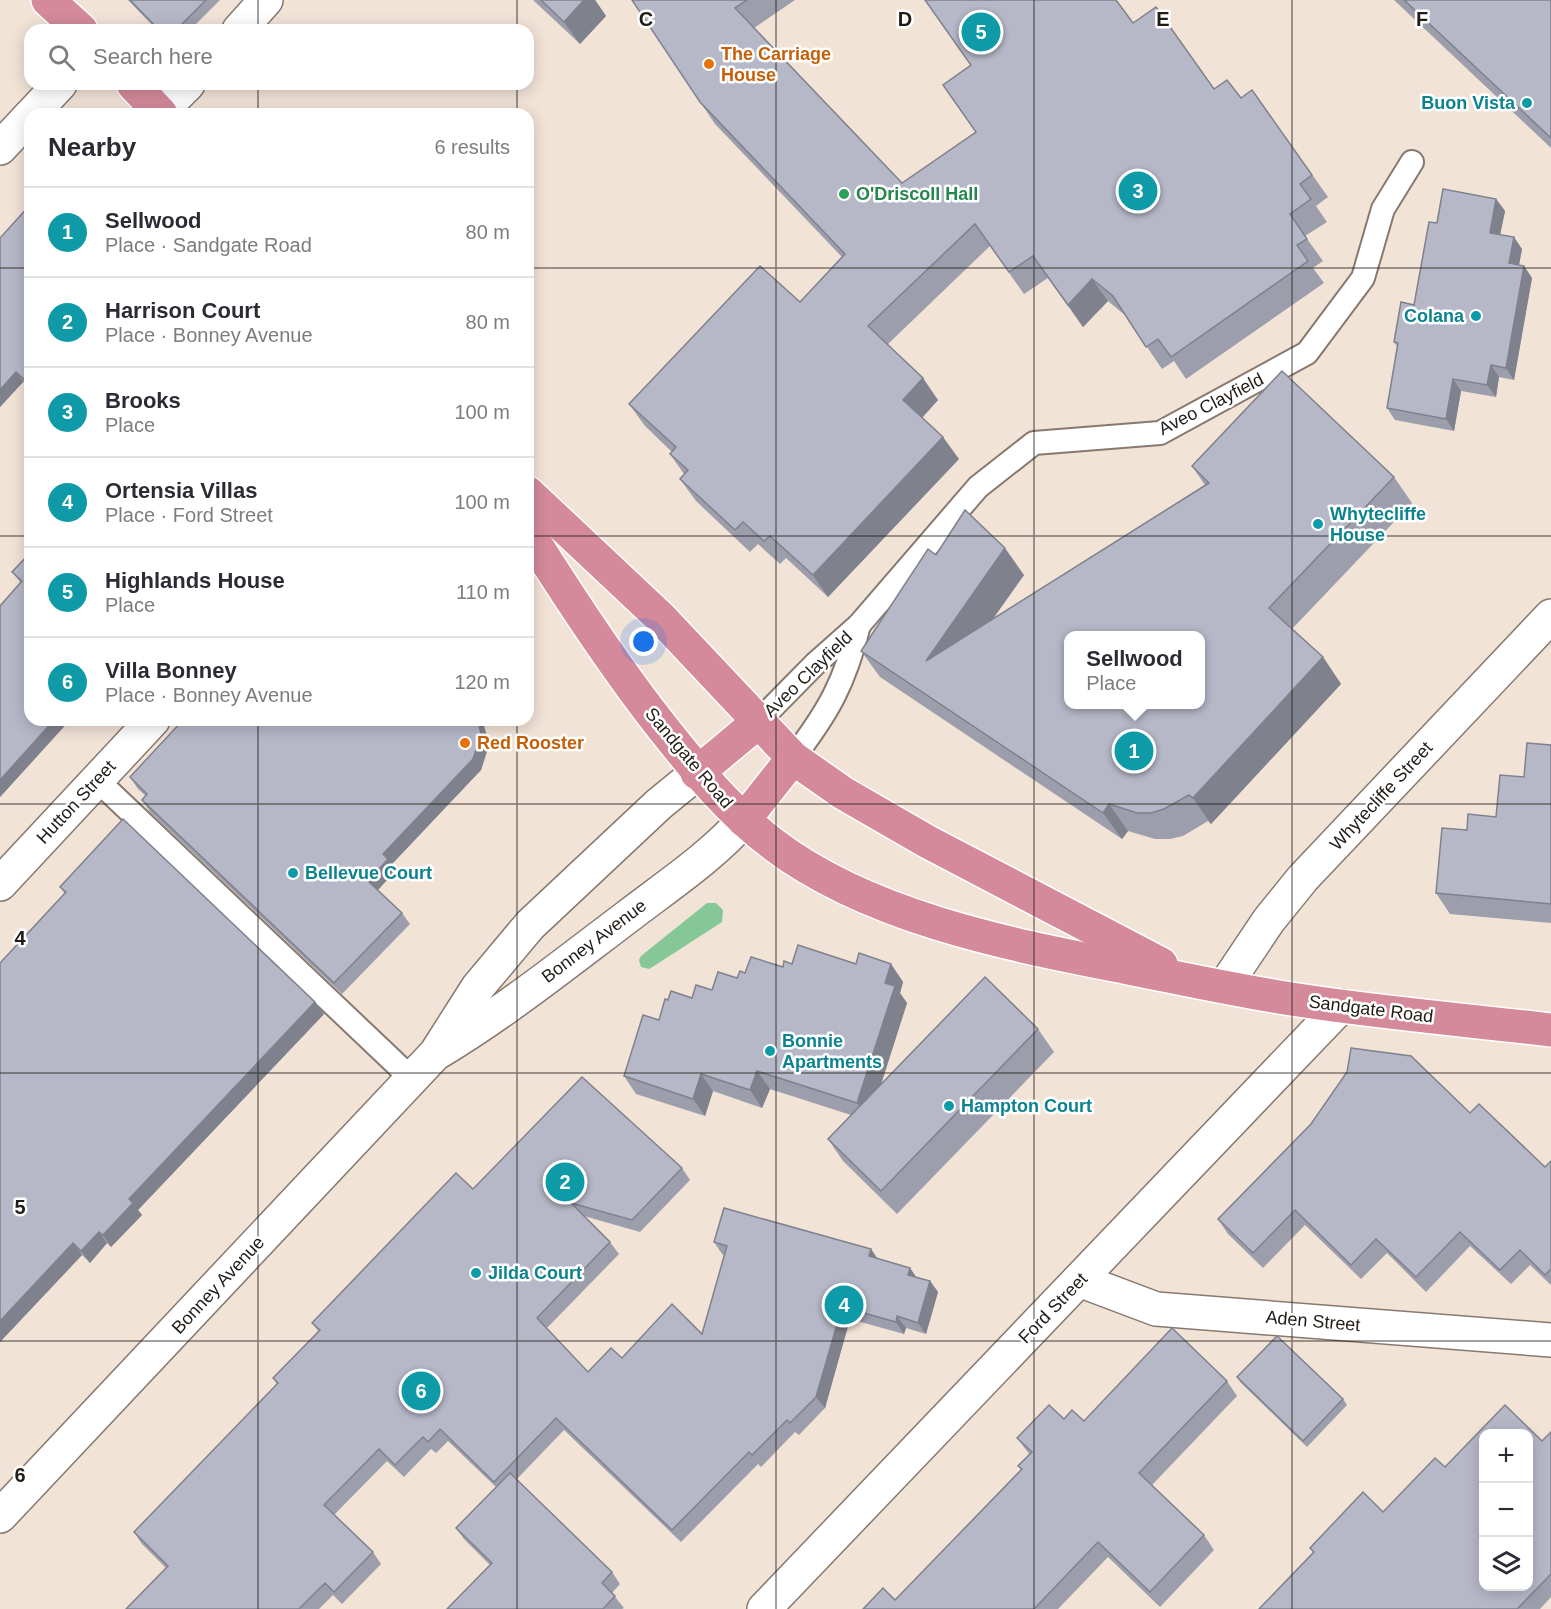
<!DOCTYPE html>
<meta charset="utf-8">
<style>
:root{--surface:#fff;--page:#f7f7f7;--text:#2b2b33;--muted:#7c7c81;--line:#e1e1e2;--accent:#0b8043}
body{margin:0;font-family:Arial,sans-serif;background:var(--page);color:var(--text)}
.controls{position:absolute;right:18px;bottom:18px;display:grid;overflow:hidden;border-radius:12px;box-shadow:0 3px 15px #0003}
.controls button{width:54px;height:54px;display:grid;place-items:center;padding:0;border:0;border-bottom:2px solid var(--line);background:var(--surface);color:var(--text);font:30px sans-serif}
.you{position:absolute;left:644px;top:642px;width:21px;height:21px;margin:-15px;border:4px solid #fff;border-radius:50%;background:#1a73e8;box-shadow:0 0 0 9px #1a73e833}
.badge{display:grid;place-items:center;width:39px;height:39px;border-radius:50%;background:var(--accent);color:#fff;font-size:20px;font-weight:700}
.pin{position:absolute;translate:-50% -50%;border:3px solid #fff;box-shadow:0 2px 6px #0006}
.popup{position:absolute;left:1064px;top:631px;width:141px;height:78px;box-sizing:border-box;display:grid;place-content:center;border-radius:12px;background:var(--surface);filter:drop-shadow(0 2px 4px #0005);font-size:20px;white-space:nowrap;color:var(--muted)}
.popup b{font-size:22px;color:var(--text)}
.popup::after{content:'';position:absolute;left:50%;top:100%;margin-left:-12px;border:12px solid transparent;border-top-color:var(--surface)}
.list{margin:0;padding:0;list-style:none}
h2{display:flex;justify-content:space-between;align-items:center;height:78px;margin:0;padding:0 24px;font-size:26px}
h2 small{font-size:20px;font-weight:400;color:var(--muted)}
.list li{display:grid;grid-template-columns:39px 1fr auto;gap:18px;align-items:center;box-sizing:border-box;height:90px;padding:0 24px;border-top:2px solid var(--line)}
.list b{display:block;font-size:22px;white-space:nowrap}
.list p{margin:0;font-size:20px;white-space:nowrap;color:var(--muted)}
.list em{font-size:20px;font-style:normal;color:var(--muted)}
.icon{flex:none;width:33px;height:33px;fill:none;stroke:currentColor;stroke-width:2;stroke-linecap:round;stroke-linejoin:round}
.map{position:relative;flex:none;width:1551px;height:1609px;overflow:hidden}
.search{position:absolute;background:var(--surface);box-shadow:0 3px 15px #0003;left:24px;top:24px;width:510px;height:66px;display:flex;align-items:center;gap:15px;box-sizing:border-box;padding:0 21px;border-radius:18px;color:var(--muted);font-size:22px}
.panel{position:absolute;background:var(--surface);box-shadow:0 3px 15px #0003;left:24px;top:108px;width:510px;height:618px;border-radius:18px}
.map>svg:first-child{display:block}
.green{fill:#86c798}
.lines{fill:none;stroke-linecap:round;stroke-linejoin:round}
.service-casing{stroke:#87796f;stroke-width:26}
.minor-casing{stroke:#87796f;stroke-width:36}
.tertiary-casing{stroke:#87796f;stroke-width:36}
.trunk-casing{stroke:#fff;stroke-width:36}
.service{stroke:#fff;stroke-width:22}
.minor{stroke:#fff;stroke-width:33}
.tertiary{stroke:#fff;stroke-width:33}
.trunk{stroke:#d48a9a;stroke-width:33}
.wall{fill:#9d9eac}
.shaded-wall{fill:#7f818c}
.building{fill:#b6b8c8;stroke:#7f818c;stroke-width:1.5;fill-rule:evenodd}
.grid{fill:none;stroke:#211c18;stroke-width:1.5;stroke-opacity:0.55}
.food-dot{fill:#e8710a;stroke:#fff;stroke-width:2}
.culture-dot{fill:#0f9aa8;stroke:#fff;stroke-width:2}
.leisure-dot{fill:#2e9e5b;stroke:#fff;stroke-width:2}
.labels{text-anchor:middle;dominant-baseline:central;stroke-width:5;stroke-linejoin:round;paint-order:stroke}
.food-label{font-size:18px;font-weight:bold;fill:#c56008;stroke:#fff;text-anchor:start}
.culture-label{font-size:18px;font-weight:bold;fill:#0d838f;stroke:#fff;text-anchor:start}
.leisure-label{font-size:18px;font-weight:bold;fill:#27864d;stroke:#fff;text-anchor:start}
.street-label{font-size:18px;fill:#211c18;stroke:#fff}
.grid-label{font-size:20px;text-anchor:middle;font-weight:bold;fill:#211c18;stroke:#fff;stroke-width:5;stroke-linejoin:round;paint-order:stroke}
</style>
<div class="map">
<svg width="1551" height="1609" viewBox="0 0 1551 1609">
<rect width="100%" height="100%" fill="#f2e3d7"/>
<path class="green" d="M 707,903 L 716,903 L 723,910 L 722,922 L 654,966 L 649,969 L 641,967 L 639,960 L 641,956 Z"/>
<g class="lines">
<g class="service-casing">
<g id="service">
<path d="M 757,723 L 815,664 L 859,625 L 978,487 L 1034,443 L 1160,433 L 1307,353 L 1363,278 L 1383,209 L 1412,162"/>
<path d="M 793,758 C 828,712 845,683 859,625"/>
<path d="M 97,780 L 412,1079"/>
</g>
</g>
<g class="minor-casing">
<g id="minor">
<path d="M 239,30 L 266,0"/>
<path d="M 160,112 L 188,84"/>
<path d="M 32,114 L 60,84"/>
<path d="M 0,148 L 30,116"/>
<path d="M 0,884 L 153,720"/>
<path d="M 1224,987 L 1269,920 L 1303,878 L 1551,616"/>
<path d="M 1079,1280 L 1156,1309 L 1551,1340"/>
<path d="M 764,1609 L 1341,1006"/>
</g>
</g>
<g class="tertiary-casing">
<g id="tertiary">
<path d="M 440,1051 C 506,1011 566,963 627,917 C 667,886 710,858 744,820"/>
<path d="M 0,1516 L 436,1053 L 478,987 L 530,925 L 659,804 L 697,773"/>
</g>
</g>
<g class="trunk-casing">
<g id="trunk">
<path d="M 48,0 L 81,30"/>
<path d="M 133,84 L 161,114"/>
<path d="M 528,493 L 661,618 L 793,758 L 843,793 L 928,842 L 1161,964"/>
<path d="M 528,532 C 570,599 613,665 662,727 C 696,770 729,811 774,845 C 867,915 1001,943 1114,965 C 1175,977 1237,991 1298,1000 C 1382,1013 1467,1020 1551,1030"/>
<path d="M 697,773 L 757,723"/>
<path d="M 744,820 L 793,758"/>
</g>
</g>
<use href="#service" class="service"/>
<use href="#minor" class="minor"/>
<use href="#tertiary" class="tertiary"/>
<use href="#trunk" class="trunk"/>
</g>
<g class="wall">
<path d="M 128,0 L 220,0 L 190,30 L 157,30 Z"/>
<path d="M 533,0 L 595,0 L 606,16 L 580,44 Z"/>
<path d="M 632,0 L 795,0 L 754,28 L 902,183 L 1133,23 L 1214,89 L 1241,98 L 1252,90 L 1328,197 L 1316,206 L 1327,222 L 1305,236 L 1323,261 L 1313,268 L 1324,283 L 1186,379 L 1174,361 L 1162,369 L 1126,316 L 1108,301 L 1083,327 L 1048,278 L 1024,294 L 990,246 L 887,345 L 938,400 L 922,418 L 959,459 L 828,597 L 786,558 L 780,564 L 758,544 L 750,552 L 696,501 L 680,479 L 684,474 L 670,454 L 672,452 L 645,426 L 629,404 L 800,302 L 842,257 L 715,124 Z"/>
<path d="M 1394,0 L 1551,0 L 1551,148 Z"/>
<path d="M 1496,199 L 1505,211 L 1500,235 L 1522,249 L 1519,265 L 1524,266 L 1532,278 L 1514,380 L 1499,377 L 1496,397 L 1461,391 L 1454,431 L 1395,420 L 1387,408 L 1397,346 L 1394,342 L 1414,305 L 1437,223 Z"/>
<path d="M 30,205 L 30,389 L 23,382 L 0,407 L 0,238 Z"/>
<path d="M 1192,466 L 1394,477 L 1412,503 L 1292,629 L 1323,657 L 1341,684 L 1211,824 L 1208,821 L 1183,836 L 1170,839 L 1155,839 L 1128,831 L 1122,839 L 880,677 L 861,651 L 936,555 L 1024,575 L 992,619 L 1205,485 Z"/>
<path d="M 30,553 L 30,720 L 70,720 L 0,797 L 0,606 L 21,583 L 12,572 Z"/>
<path d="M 483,722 L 489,745 L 481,770 L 392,864 L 396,870 L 378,890 L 402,913 L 410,924 L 342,994 L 150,812 L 142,800 L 146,796 L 138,789 L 130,777 Z"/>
<path d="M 1551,745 L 1551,923 L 1450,914 L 1436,893 L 1467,830 L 1496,817 Z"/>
<path d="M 60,887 L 315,1002 L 324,1014 L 138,1210 L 142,1215 L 111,1247 L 107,1243 L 90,1263 L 82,1255 L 0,1342 L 0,963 L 65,894 Z"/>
<path d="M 792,964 L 891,964 L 903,982 L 900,993 L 907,1003 L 881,1085 L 1038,1029 L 1054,1052 L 897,1214 L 843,1161 L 828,1139 L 851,1115 L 770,1089 L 762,1108 L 713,1091 L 705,1116 L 636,1094 L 624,1076 L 659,1020 L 668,1000 L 692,998 L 737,978 L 745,973 L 783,967 Z"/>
<path d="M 1470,1113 L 1545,1167 L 1551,1161 L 1551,1285 L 1530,1265 L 1511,1284 L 1470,1246 L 1426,1292 L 1387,1253 L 1361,1279 L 1305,1225 L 1263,1268 L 1228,1234 L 1218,1219 Z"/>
<path d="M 682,1168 L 690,1180 L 640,1232 L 584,1216 L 610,1242 L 619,1254 L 547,1328 L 588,1372 L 622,1358 L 702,1334 L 724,1255 L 722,1254 L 714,1242 L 871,1249 L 877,1258 L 910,1268 L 916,1277 L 930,1281 L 938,1292 L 926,1334 L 906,1328 L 904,1334 L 850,1319 L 825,1408 L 799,1435 L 795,1432 L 761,1467 L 758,1464 L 681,1542 L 564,1430 L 516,1480 L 612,1572 L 620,1584 L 612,1593 L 624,1608 L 622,1609 L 447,1609 L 490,1565 L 464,1539 L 456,1528 L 496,1487 L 448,1441 L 436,1453 L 431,1449 L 404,1477 L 387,1461 L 334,1515 L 373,1552 L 381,1564 L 342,1604 L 333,1595 L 319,1609 L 126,1609 L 166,1568 L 142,1544 L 134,1532 L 277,1384 L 273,1378 L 319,1332 L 312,1323 L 473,1189 Z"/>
<path d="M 1237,1377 L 1343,1399 L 1347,1405 L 1307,1447 L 1241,1383 Z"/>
<path d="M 1227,1381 L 1237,1396 L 1152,1485 L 1204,1535 L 1214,1550 L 1160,1607 L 1108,1557 L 1058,1609 L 863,1609 L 895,1600 L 1021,1470 L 1018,1466 L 1030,1455 L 1017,1438 L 1064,1419 L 1084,1421 Z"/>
<path d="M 1551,1432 L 1551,1597 L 1540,1609 L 1259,1609 L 1313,1552 L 1310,1548 L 1383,1512 L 1445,1467 L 1542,1441 Z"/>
</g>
<g class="shaded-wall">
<path d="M 584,0 L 595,0 L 606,16 L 580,44 L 564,22 Z"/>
<path d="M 1496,199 L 1505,211 L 1498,245 L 1490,233 Z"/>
<path d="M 1514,237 L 1522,249 L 1517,275 L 1509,263 Z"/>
<path d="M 1524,266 L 1532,278 L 1514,380 L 1506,368 Z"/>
<path d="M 1092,279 L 1108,301 L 1083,327 L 1068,305 Z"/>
<path d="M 1491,365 L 1499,377 L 1496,397 L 1487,385 Z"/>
<path d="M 16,372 L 23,382 L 0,407 L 0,390 Z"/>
<path d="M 923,378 L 938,400 L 918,422 L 903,400 Z"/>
<path d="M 1453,379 L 1461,391 L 1454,431 L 1446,419 Z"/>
<path d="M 943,437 L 959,459 L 828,597 L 813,575 Z"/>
<path d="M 1005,548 L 1024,575 L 945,687 L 926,661 Z"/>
<path d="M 1323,657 L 1341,684 L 1211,824 L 1193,798 Z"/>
<path d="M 54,720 L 70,720 L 0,797 L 0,780 Z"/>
<path d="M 478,720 L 482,720 L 483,722 L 489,745 L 481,770 L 392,864 L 396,870 L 376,892 L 368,881 L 383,854 Z"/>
<path d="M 1109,804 L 1128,831 L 1122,839 L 1103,813 Z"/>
<path d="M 891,964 L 903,982 L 900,993 L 907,1003 L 869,1121 L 857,1103 L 885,983 Z"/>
<path d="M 315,1002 L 324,1014 L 138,1210 L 142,1215 L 111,1247 L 103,1235 L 129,1199 Z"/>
<path d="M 757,1071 L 770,1089 L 762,1108 L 750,1090 Z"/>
<path d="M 701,1074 L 713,1091 L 705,1116 L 693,1099 Z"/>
<path d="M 99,1232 L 107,1243 L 90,1263 L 81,1251 Z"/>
<path d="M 73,1243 L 82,1255 L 0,1342 L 0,1321 Z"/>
<path d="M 871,1249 L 879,1261 L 869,1256 Z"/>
<path d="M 910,1268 L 918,1280 L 908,1275 Z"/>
<path d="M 930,1281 L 938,1292 L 926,1334 L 918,1323 Z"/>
<path d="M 842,1307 L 850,1319 L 825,1408 L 816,1397 Z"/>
<path d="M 897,1316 L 906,1328 L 904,1334 L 896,1322 Z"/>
</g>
<g class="building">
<path d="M 130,0 L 206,0 L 176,30 L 159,30 Z"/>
<path d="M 541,0 L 584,0 L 564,22 Z"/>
<path d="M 632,0 L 747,0 L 735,8 L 902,183 L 976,132 L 943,85 L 971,65 L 925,0 L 1116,0 L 1133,23 L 1156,7 L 1214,89 L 1227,80 L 1241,98 L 1252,90 L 1312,175 L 1300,184 L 1311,199 L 1290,214 L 1307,239 L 1297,245 L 1308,261 L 1171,357 L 1158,339 L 1146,347 L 1113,296 L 1092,279 L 1068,305 L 1033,256 L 1009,272 L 975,224 L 868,326 L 923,378 L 903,400 L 943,437 L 813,575 L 770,536 L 764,541 L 743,522 L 735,530 L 680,479 L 688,470 L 670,454 L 676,447 L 629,404 L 760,266 L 800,302 L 845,254 L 700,102 Z"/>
<path d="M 1404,0 L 1551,0 L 1551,138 Z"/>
<path d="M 1443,189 L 1496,199 L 1490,233 L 1514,237 L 1509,263 L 1524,266 L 1506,368 L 1491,365 L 1487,385 L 1453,379 L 1446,419 L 1387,408 L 1398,343 L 1394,342 L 1401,302 L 1414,305 L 1429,222 L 1437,223 Z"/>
<path d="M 30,205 L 30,385 L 16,372 L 0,390 L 0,238 Z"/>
<path d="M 1282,371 L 1394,477 L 1269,608 L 1323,657 L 1193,798 L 1189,795 L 1164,809 L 1151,813 L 1137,813 L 1109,804 L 1103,813 L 861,651 L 928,549 L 936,555 L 965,510 L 1005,548 L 926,661 L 1209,483 L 1192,466 ZM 1068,636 L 1200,636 L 1200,705 L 1068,705 Z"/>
<path d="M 30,553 L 30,720 L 54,720 L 0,780 L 0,606 L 22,581 L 12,572 Z"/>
<path d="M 183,720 L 478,720 L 481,734 L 473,759 L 383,854 L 388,859 L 368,881 L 402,913 L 334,983 L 142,800 L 147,794 L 130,777 Z"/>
<path d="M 1527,743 L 1551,745 L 1551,904 L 1436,893 L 1442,828 L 1467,830 L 1468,814 L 1496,817 L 1500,775 L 1524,777 Z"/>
<path d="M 123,819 L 315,1002 L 129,1199 L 133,1203 L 103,1235 L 99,1232 L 81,1251 L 73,1243 L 0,1321 L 0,963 L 66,892 L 60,887 Z"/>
<path d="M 798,945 L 856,964 L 859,953 L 891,964 L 885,983 L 895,986 L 857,1103 L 757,1071 L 750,1090 L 701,1074 L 693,1099 L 624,1076 L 643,1015 L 659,1020 L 665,999 L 668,1000 L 671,991 L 692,998 L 696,985 L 712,990 L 718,972 L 737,978 L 740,971 L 745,973 L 751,957 L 783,967 L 784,961 L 792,964 Z"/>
<path d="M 985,977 L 1038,1029 L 881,1191 L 828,1139 Z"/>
<path d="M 1351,1048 L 1411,1056 L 1470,1113 L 1479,1104 L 1545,1167 L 1551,1161 L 1551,1269 L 1545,1275 L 1520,1250 L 1500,1270 L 1460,1232 L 1416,1277 L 1376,1239 L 1351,1265 L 1295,1210 L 1253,1253 L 1218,1219 L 1311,1124 L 1347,1072 Z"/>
<path d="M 582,1077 L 682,1168 L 632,1220 L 571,1203 L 610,1242 L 537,1318 L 588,1372 L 611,1348 L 622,1358 L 672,1304 L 702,1334 L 727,1246 L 714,1242 L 724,1208 L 871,1249 L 869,1256 L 910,1268 L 908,1275 L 930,1281 L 918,1323 L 897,1316 L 896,1322 L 842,1307 L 816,1397 L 790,1423 L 787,1420 L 752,1455 L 749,1452 L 672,1530 L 556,1418 L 494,1482 L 440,1429 L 428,1442 L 423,1437 L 395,1465 L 379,1449 L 324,1505 L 373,1552 L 334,1592 L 325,1583 L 299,1609 L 126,1609 L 168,1566 L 134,1532 L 278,1383 L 273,1378 L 320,1330 L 312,1323 L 456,1173 L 473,1189 Z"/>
<path d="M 1172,1328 L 1227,1381 L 1139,1473 L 1204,1535 L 1150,1592 L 1098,1542 L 1034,1609 L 863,1609 L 883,1588 L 895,1600 L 1022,1469 L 1018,1466 L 1032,1452 L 1017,1438 L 1049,1405 L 1064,1419 L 1072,1410 L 1084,1421 Z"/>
<path d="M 1277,1336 L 1343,1399 L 1303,1441 L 1237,1377 Z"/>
<path d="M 1505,1405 L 1542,1441 L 1551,1432 L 1551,1574 L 1517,1609 L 1259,1609 L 1314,1552 L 1310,1548 L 1363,1492 L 1383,1512 L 1435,1458 L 1445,1467 ZM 1484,1434 L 1528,1434 L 1528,1587 L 1484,1587 Z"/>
<path d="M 510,1473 L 612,1572 L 602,1583 L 615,1596 L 603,1609 L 447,1609 L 492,1563 L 456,1528 Z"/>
</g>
<path class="grid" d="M 258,0 L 258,30M 517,0 L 517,30M 776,0 L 776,1609M 1034,0 L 1034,1609M 1292,0 L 1292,1609M 258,84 L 258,114M 517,84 L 517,114M 0,268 L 30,268M 528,268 L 1551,268M 0,536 L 30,536M 528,536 L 1551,536M 258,720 L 258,1609M 517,720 L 517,1609M 0,804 L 1551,804M 0,1073 L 1551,1073M 0,1341 L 1551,1341"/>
<g class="food-dot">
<circle cx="709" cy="64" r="6"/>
<circle cx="465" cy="743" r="6"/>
</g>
<g class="culture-dot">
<circle cx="1527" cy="103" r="6"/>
<circle cx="1476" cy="316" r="6"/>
<circle cx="1318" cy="524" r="6"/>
<circle cx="293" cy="873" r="6"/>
<circle cx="770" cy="1051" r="6"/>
<circle cx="949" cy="1106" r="6"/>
<circle cx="476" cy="1273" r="6"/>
</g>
<circle class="leisure-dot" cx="844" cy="194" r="6"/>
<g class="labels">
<g class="food-label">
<text x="721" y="54">The Carriage<tspan x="721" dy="21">House</tspan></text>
<text x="477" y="743">Red Rooster</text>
</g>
<g class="culture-label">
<text x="1515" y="103" text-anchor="end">Buon Vista</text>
<text x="1464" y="316" text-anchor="end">Colana</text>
<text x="1330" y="514">Whytecliffe<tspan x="1330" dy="21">House</tspan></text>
<text x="305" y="873">Bellevue Court</text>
<text x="782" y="1041">Bonnie<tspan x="782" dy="21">Apartments</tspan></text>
<text x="961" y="1106">Hampton Court</text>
<text x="488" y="1273">Jilda Court</text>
</g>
<g class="leisure-label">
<text x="856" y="194">O'Driscoll Hall</text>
</g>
<g class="street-label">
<text transform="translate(1211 404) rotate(-27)">Aveo Clayfield</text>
<text transform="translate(808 674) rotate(-44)">Aveo Clayfield</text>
<text transform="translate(689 758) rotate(50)">Sandgate Road</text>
<text transform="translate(1381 796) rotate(-47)">Whytecliffe Street</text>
<text transform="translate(76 802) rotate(-47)">Hutton Street</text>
<text transform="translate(594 941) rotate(-37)">Bonney Avenue</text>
<text transform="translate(1371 1009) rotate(7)">Sandgate Road</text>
<text transform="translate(218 1285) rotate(-47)">Bonney Avenue</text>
<text transform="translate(1053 1308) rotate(-46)">Ford Street</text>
<text transform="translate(1313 1321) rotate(5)">Aden Street</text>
</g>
</g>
<g class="grid-label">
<text x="646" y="26">C</text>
<text x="905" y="26">D</text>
<text x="1163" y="26">E</text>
<text x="1422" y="26">F</text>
<text x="20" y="945">4</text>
<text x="20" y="1214">5</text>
<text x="20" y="1482">6</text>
</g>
</svg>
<div class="controls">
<button>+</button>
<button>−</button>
<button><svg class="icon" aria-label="layers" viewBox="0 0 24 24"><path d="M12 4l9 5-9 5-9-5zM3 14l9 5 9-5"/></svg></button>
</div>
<div class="you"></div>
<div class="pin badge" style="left:1134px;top:751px;background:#0f9aa8">1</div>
<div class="popup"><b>Sellwood</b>Place</div>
<div class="pin badge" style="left:565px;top:1182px;background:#0f9aa8">2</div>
<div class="pin badge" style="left:1138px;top:191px;background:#0f9aa8">3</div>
<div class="pin badge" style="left:844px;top:1305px;background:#0f9aa8">4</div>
<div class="pin badge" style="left:981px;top:32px;background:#0f9aa8">5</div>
<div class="pin badge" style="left:421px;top:1391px;background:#0f9aa8">6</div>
<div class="search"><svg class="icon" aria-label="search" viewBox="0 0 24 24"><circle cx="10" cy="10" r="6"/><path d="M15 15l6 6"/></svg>Search here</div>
<section class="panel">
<h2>Nearby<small>6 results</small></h2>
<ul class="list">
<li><span class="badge" style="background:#0f9aa8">1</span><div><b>Sellwood</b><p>Place · Sandgate Road</p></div><em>80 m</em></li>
<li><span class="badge" style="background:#0f9aa8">2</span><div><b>Harrison Court</b><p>Place · Bonney Avenue</p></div><em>80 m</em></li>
<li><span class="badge" style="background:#0f9aa8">3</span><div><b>Brooks</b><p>Place</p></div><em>100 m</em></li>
<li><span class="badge" style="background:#0f9aa8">4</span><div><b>Ortensia Villas</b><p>Place · Ford Street</p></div><em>100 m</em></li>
<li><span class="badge" style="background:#0f9aa8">5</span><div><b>Highlands House</b><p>Place</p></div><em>110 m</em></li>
<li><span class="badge" style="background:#0f9aa8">6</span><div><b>Villa Bonney</b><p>Place · Bonney Avenue</p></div><em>120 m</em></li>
</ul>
</section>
</div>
